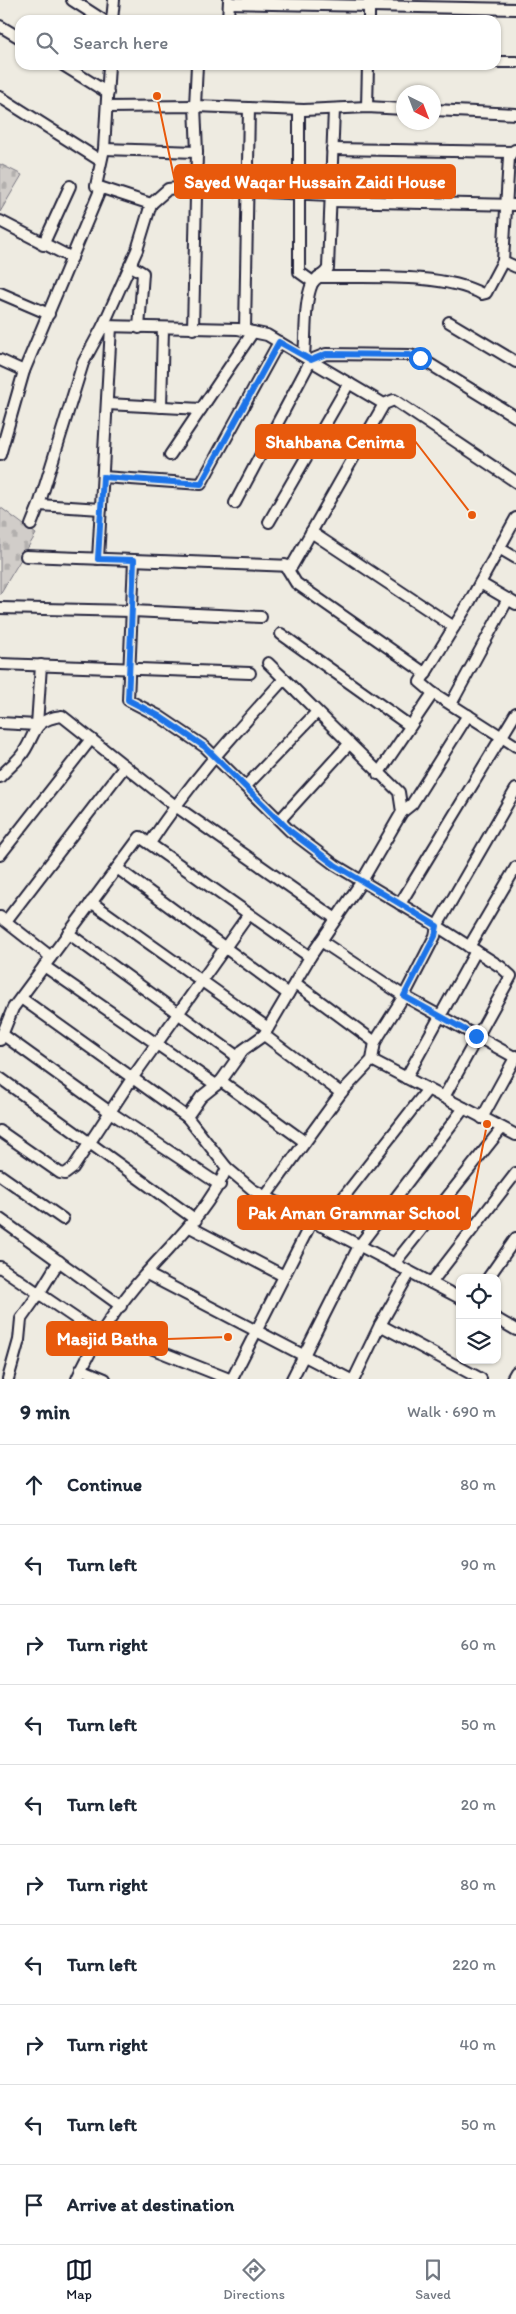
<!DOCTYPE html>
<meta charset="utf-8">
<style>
:root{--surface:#fff;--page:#f6f6f7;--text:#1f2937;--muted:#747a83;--line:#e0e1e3;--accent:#111827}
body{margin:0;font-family:Itim,sans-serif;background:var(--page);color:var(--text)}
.controls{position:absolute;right:15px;bottom:15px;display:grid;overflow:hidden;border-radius:10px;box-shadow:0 1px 4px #0004}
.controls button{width:45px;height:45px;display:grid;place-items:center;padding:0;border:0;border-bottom:1px solid var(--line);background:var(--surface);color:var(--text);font:25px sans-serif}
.compass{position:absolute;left:396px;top:85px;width:45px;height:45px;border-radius:50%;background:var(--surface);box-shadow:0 1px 4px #0004;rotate:138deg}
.stop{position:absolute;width:15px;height:15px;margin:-11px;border:4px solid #1a73e8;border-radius:50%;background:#fff}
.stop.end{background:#1a73e8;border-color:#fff;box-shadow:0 1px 5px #0008}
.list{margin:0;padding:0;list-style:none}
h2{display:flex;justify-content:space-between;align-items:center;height:65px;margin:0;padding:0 20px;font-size:21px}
h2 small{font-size:16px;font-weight:400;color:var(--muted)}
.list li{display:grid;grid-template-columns:32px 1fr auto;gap:15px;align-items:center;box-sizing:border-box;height:80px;padding:0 20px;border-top:1px solid var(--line)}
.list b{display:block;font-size:19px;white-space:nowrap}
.list em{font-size:16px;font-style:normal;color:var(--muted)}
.icon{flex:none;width:28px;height:28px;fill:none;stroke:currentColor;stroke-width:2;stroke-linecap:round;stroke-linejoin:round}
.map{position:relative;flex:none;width:516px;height:1379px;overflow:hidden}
.search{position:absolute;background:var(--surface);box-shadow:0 1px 4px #0004;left:15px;right:15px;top:15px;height:55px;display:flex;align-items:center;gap:12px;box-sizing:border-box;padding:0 18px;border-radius:15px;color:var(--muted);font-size:19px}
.sheet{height:865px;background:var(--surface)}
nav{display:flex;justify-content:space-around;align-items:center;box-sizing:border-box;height:70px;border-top:1px solid var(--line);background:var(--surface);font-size:14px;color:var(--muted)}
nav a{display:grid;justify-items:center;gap:2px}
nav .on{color:var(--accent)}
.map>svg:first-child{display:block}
.cemetery{fill:url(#cemetery-stones);stroke:#7a7882}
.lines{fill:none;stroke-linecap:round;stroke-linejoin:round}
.street-casing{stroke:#22223b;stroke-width:14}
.street{stroke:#f7f3e8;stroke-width:10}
.route{stroke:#1a73e8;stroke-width:6}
.leader{fill:none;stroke:#e8590c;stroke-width:2}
.callout-dot{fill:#e8590c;stroke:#f7f3e8;stroke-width:2}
.callout{fill:#e8590c;stroke:#e8590c;stroke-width:2}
.callout-label{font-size:18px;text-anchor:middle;font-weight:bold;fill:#fff}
</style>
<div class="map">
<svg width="516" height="1379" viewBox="0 0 516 1379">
<defs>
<pattern id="cemetery-stones" width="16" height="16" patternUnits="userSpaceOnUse" patternTransform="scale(1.25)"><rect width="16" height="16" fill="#d1cdc9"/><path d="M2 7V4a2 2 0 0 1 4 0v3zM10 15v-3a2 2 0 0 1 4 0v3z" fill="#b3b0ae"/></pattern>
</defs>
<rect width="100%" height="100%" fill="#eeebe1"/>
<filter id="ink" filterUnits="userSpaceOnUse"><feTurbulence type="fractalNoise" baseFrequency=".02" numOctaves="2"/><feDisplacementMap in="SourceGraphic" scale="10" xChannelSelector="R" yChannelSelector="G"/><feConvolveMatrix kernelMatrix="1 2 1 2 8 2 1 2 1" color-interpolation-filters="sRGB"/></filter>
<g filter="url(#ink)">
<g class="cemetery">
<path d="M 0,164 L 22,175 L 0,212 Z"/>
<path d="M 0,507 L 36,534 L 0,594 Z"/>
</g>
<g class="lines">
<g class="street-casing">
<g id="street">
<path d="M 72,0 L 103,20"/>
<path d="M 229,3 L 516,9"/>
<path d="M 112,20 L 114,0"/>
<path d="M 228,20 L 229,0"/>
<path d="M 369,20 L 369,1"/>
<path d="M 0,26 L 20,38"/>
<path d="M 496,62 L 516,62"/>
<path d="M 63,65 L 108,93"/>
<path d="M 0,97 L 101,161"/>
<path d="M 107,107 L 195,106 L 304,110 L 367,107 L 404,109"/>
<path d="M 367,107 L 368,65"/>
<path d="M 299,110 L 299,272 L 313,282"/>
<path d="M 434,110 L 516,114"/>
<path d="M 104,149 L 197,152"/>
<path d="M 332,149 L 512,152 L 515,150"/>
<path d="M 331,201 L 516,205"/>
<path d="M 151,204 L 168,189 L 177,188 L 331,195"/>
<path d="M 0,221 L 72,258"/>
<path d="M 43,245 L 70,186"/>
<path d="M 503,261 L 516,267"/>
<path d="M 130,265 L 143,273 L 139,328"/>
<path d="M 318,277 C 365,278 442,272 482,294 L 486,293 L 503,261 L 509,157 L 512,152"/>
<path d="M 0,293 L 49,314"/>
<path d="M 449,322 L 516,362"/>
<path d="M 103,326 L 238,329 L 267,335 L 384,404 L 394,400 L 516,482"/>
<path d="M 193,329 L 197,152 L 195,106 L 197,65"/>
<path d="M 245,330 L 249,108"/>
<path d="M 304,356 C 306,336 304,302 312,284 C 316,276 325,276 328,268 L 334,109"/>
<path d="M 0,360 L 24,371"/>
<path d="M 107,404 L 201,409"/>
<path d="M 161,407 L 163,329"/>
<path d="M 0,455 L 24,371 L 101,188"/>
<path d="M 170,455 L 253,332"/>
<path d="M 103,477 L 201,484 L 279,342"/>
<path d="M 235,503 L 311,360 L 326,354 L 410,355 L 420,358 L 516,417"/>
<path d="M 39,505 L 101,509"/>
<path d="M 269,522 L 349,383"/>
<path d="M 31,525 L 39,505 L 83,363 L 103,326 L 137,250 L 151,204 L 96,186 L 104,149 L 109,65"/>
<path d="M 311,532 L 454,627"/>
<path d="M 499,548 L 516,558"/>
<path d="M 26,556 L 292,566 L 384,404"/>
<path d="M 98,559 L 111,327"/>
<path d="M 134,560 L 128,700 L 159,716 L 205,747 L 290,831 L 335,865 L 437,926 L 501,967 L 511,976 L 444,1097"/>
<path d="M 285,565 L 296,583 L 426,674"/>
<path d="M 480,583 L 516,604"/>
<path d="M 0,608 L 132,611 L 261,617"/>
<path d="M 281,634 L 410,726"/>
<path d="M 0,664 L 250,673"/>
<path d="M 433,693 L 420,682 L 470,601 L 516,518"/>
<path d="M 451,704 L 508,599"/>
<path d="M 0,723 L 37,725 L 41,665"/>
<path d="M 378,774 L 433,693 L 516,746"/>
<path d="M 0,777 C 6,770 14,764 20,757 C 37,737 29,720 62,716 L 174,805 L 336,919"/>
<path d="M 246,786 L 317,712"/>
<path d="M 402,812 L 412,804 L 468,715"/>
<path d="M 280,820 L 349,744"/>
<path d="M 150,843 C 189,783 236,732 284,679"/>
<path d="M 0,855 L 91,739"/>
<path d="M 117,868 L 288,994"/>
<path d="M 91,902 L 268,1028"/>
<path d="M 400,904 L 516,713"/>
<path d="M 0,917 L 51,957"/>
<path d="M 6,921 L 125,766"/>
<path d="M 68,933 L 238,1057"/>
<path d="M 321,941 L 404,996 L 516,1058"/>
<path d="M 469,947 L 516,867"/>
<path d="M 44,966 L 216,1085"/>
<path d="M 295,983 L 375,1042"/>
<path d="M 21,998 L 187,1117"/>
<path d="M 2,1034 L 110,1112 L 220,1185"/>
<path d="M 264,1035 L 341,1093"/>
<path d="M 0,1040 L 13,1008 L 140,837 L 310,957"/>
<path d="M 372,1060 L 516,1135"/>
<path d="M 0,1078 L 196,1220"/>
<path d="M 406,1078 L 476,951"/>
<path d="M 221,1081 L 305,1142"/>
<path d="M 482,1118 L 516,1056"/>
<path d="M 0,1131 L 60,1173 L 65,1174 L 73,1168 L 133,1077 L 249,914"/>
<path d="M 227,1168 L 253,1190 L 460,1298"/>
<path d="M 0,1175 L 63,1219"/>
<path d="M 265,1197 L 341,1093 L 372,1060 L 375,1042 L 404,996 L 435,936 L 437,926 L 516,789"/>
<path d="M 0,1219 L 121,1306"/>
<path d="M 321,1226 L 428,1089"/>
<path d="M 190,1227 L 284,1276"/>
<path d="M 394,1264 L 502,1128"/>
<path d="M 0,1267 L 100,1335"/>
<path d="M 147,1274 L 349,1379"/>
<path d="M 488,1278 L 516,1238"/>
<path d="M 431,1283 L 516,1173"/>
<path d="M 497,1319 L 516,1330"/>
<path d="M 380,1325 L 481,1379"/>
<path d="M 103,1329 L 229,1379"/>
<path d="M 81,1369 L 105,1379"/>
<path d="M 8,1379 L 19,1340 L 21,1319 L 40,1292 L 59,1261"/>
<path d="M 77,1379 C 92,1345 112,1314 136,1285 C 168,1247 206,1215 227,1168 L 187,1117 L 201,1097 L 221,1081 L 243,1050 L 264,1035 L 310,957 L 362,881 L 402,812 L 399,792 L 268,663"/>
<path d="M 232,1379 L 312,1221"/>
<path d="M 292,1379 L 359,1246 L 464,1108"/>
<path d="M 354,1379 L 380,1325 L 410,1272"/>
<path d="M 512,1379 L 516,1372"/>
</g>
</g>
<use href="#street" class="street"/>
</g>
</g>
<g class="lines" filter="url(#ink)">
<path class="route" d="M 420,358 L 410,355 L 326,354 L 311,360 L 279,342 L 201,484 L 103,477 L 98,559 L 134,560 L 128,700 L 159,716 L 205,747 L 290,831 L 335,865 L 437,926 L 435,936 L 404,996 L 476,1036"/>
</g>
<path class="leader" d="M157 96L175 182M472 515L415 441M487 1124L470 1213M228 1337L167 1339"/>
<g class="callout-dot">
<circle cx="157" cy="96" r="5"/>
<circle cx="472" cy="515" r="5"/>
<circle cx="487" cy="1124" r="5"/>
<circle cx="228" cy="1337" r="5"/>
</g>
<g class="callout">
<rect x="175" y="165" width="280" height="33" rx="5"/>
<rect x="256" y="425" width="159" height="33" rx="5"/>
<rect x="238" y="1196" width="232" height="33" rx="5"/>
<rect x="47" y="1322" width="120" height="33" rx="5"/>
</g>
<g class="callout-label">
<text x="315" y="188">Sayed Waqar Hussain Zaidi House</text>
<text x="335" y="448">Shahbana Cenima</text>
<text x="354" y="1219">Pak Aman Grammar School</text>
<text x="107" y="1345">Masjid Batha</text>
</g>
</svg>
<div class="controls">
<button><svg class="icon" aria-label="locate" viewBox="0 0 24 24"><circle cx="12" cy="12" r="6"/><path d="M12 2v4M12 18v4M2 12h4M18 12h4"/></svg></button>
<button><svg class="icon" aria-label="layers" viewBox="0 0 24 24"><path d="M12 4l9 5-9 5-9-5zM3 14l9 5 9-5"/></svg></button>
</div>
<svg class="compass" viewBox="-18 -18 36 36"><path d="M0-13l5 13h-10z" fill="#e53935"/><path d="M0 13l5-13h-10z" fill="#747a83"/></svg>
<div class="stop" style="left:420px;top:358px"></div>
<div class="stop end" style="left:476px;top:1036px"></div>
<div class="search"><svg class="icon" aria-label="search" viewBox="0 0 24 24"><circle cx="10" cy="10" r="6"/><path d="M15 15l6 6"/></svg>Search here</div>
</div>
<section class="sheet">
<h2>9 min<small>Walk · 690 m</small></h2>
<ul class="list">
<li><svg class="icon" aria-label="ahead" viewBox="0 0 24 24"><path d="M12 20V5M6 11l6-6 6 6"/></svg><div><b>Continue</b></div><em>80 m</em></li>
<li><svg class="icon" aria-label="left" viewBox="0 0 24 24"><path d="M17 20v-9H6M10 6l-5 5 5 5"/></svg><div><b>Turn left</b></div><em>90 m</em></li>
<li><svg class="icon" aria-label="right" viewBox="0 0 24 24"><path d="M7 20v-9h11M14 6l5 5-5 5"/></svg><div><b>Turn right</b></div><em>60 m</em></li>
<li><svg class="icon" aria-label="left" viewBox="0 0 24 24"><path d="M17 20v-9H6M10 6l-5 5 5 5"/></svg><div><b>Turn left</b></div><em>50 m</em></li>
<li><svg class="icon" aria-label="left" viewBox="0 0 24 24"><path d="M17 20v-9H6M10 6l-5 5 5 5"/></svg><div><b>Turn left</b></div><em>20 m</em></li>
<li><svg class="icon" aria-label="right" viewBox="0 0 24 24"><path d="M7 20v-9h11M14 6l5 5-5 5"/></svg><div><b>Turn right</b></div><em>80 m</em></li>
<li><svg class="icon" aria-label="left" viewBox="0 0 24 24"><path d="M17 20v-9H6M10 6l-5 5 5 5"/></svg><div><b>Turn left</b></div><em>220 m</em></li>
<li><svg class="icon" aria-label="right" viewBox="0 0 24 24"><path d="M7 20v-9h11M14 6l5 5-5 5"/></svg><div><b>Turn right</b></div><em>40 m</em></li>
<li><svg class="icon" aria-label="left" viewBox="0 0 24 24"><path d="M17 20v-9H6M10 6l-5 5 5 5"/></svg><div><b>Turn left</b></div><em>50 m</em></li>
<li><svg class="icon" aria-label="arrive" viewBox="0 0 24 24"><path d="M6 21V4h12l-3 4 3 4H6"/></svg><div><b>Arrive at destination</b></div></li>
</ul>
</section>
<nav>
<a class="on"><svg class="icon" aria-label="map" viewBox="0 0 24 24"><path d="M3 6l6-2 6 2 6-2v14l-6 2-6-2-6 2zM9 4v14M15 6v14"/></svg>Map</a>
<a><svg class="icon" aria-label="directions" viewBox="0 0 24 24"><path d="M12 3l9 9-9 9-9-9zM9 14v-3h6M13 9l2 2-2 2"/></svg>Directions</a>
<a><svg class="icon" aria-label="saved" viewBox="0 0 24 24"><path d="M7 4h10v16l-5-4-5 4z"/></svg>Saved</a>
</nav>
